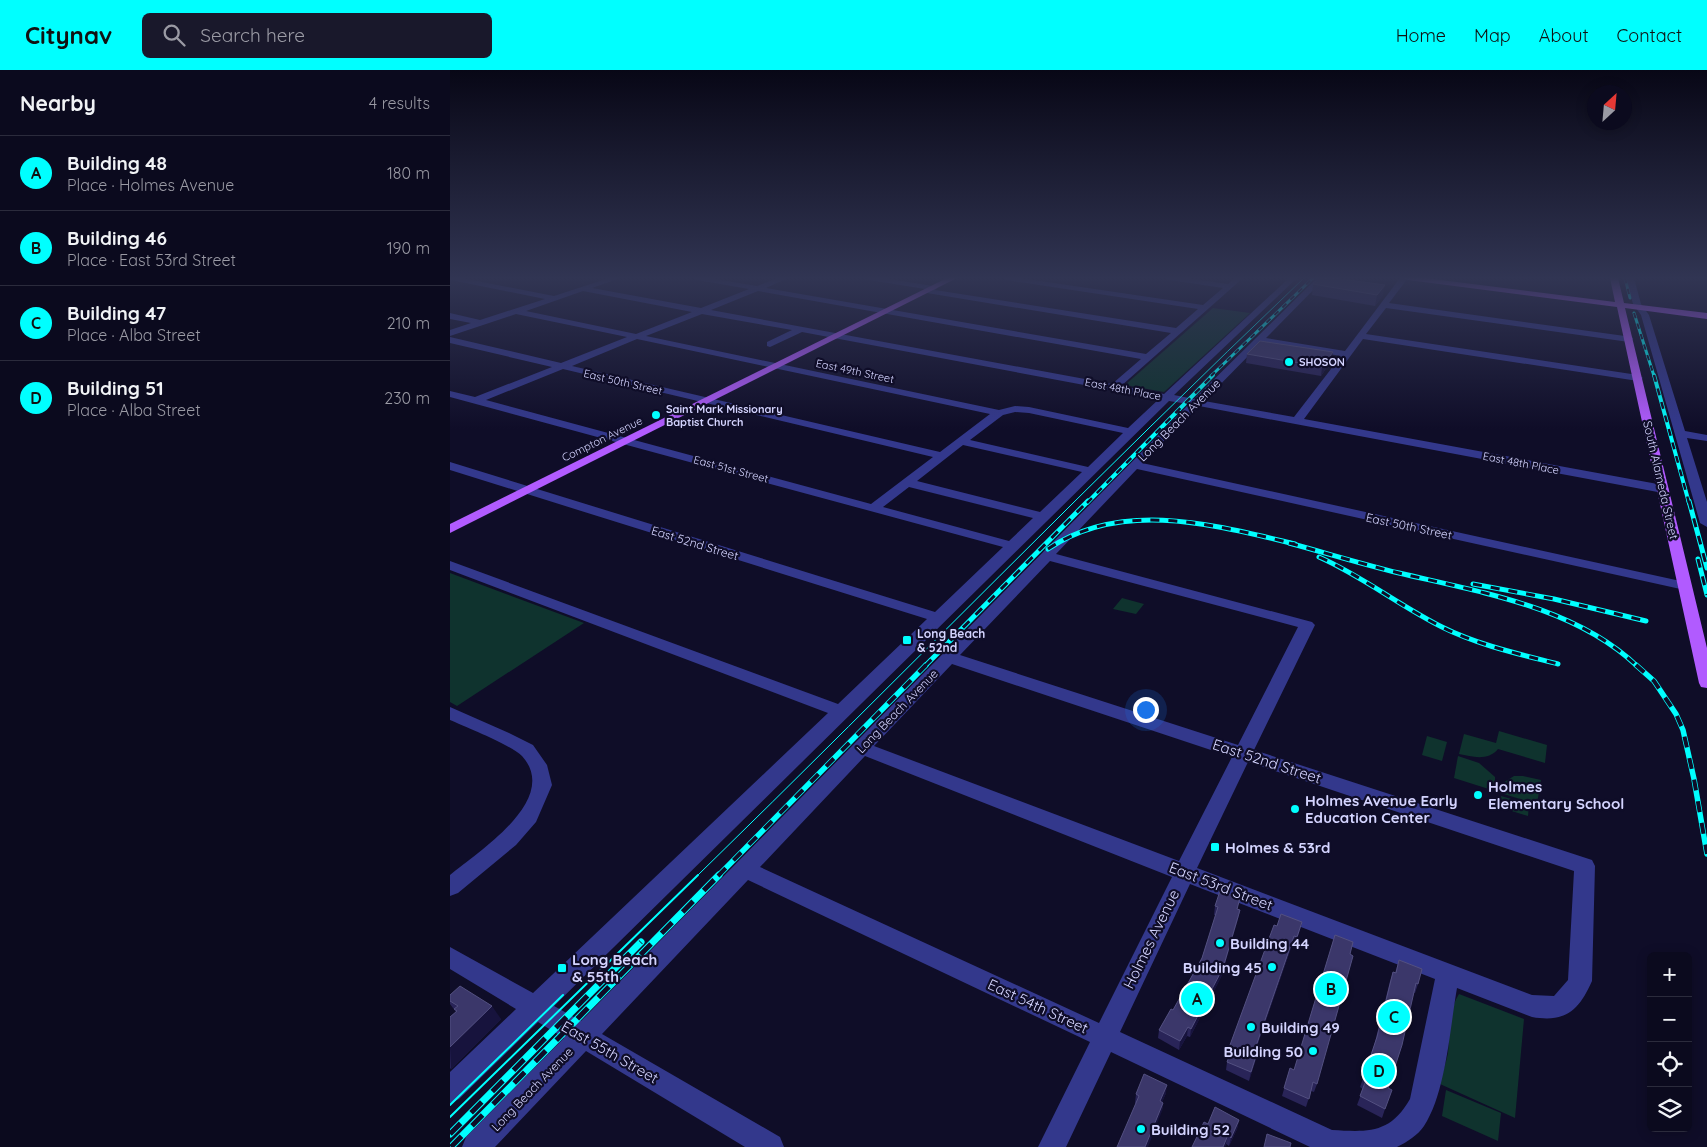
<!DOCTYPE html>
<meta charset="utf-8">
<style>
:root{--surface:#0b0a1e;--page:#19182b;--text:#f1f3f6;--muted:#9a9aa4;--line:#2b2b3c;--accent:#0ff}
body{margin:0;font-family:Quicksand,sans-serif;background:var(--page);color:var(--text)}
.controls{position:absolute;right:15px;bottom:15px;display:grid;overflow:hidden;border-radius:8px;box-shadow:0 2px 12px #0003}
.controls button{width:45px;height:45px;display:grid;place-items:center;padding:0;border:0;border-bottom:1px solid var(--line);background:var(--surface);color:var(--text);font:25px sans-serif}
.compass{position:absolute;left:1137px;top:15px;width:45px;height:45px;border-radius:50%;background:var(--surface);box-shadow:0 2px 12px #0003;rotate:26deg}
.you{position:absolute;left:695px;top:639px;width:18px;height:18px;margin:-12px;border:4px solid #fff;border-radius:50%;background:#1a73e8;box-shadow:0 0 0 8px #1a73e833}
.badge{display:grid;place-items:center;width:32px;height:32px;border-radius:50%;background:var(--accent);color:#111;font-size:16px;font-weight:700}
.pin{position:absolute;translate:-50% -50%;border:2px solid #fff;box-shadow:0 1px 5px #0006}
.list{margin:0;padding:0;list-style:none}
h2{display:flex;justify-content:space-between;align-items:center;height:65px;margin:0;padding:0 20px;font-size:21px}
h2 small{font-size:16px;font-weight:400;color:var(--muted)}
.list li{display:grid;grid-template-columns:32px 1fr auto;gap:15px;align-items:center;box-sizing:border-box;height:75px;padding:0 20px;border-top:1px solid var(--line)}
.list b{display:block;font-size:19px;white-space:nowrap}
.list p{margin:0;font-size:16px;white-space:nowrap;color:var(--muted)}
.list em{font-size:16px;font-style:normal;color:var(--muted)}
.icon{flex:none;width:28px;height:28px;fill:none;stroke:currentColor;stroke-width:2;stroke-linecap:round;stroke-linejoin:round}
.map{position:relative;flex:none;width:1257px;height:1077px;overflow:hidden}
header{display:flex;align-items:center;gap:30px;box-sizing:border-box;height:70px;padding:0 25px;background:var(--accent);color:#111}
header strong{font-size:24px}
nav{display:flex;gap:28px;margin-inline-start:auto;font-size:18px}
.search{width:350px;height:45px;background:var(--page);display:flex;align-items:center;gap:12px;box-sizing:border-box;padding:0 18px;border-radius:8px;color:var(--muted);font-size:19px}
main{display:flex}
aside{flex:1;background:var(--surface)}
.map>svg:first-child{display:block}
.green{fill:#0f332e}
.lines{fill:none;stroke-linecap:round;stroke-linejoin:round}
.minor{fill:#33388c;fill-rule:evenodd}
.major{fill:#b15bff;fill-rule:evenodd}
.tram-far1{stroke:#0ff;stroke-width:1}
.tram{stroke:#0ff;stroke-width:2}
.rail-far4-casing{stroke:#0ff;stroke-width:3}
.rail-far3-casing{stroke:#0ff;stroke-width:4}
.rail-far2-casing{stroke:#0ff;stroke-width:5}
.rail-far1-casing{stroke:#0ff;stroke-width:5.5}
.rail-casing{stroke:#0ff;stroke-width:7}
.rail-far4{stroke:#0f0d28;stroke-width:2;stroke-dasharray:5.5;stroke-linecap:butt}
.rail-far3{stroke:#0f0d28;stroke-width:2.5;stroke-dasharray:7;stroke-linecap:butt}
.rail-far2{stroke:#0f0d28;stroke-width:3;stroke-dasharray:9;stroke-linecap:butt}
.rail-far1{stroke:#0f0d28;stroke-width:4;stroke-dasharray:11;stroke-linecap:butt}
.rail{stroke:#0f0d28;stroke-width:5;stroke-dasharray:15;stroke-linecap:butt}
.wall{fill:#292458}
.shaded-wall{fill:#17133d}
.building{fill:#3b376a;stroke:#535081}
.poi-dot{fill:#0ff;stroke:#0f0d28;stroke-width:2}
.labels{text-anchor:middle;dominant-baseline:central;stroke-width:4.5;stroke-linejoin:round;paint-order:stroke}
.far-poi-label{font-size:11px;font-weight:bold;fill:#d4d4ff;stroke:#0f0d28;text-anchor:start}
.far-street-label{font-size:11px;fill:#d4d4ff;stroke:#0f0d28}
.street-label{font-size:12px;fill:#d4d4ff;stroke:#0f0d28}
.poi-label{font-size:12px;font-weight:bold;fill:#d4d4ff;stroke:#0f0d28;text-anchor:start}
.near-street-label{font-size:15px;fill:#d4d4ff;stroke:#0f0d28}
.near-poi-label{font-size:15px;font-weight:bold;fill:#d4d4ff;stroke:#0f0d28;text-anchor:start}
</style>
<header>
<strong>Citynav</strong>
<div class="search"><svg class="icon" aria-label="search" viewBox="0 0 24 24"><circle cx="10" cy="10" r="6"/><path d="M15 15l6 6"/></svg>Search here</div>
<nav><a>Home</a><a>Map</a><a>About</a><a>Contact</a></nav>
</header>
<main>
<aside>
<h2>Nearby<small>4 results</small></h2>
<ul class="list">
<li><span class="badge">A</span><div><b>Building 48</b><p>Place · Holmes Avenue</p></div><em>180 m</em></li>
<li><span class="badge">B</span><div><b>Building 46</b><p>Place · East 53rd Street</p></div><em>190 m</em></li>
<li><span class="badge">C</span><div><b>Building 47</b><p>Place · Alba Street</p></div><em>210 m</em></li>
<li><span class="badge">D</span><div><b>Building 51</b><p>Place · Alba Street</p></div><em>230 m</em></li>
</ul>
</aside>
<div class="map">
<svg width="1257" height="1077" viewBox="0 0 1257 1077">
<rect width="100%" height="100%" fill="#0f0d28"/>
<g class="green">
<path d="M 763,238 L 800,243 L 714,322 L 675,315 Z"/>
<path d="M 0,503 L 134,553 L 7,636 L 0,632 Z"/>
<path d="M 672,528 L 694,534 L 686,544 L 663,539 Z"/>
<path d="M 1049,661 L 1097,675 L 1095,693 L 1048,679 C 1038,691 1023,687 1009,684 L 1014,664 L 1046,673 Z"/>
<path d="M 977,666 L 997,672 L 992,691 L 972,685 Z"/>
<path d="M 1008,686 L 1029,693 L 1045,707 L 1045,721 L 1004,708 Z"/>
<path d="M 1064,706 L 1073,706 L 1091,710 L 1087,734 L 1047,722 L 1051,714 Z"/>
<path d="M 1051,726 L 1079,734 L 1078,746 L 1049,737 Z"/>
<path d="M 1009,924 L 1074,949 L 1065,1048 L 990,1014 C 992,1004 996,993 998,983 C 1000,964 998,941 1009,924 Z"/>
<path d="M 996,1020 L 1051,1043 L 1048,1071 L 992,1046 Z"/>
</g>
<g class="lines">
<g class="minor">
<path d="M 0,208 L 12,208 L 104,226 L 159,208 L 170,208 L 142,218 L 251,238 L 299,219 L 247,210 L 243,208 L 259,208 L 307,216 L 328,208 L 338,208 L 316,218 L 696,284 L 721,263 L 477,223 L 473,221 L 475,219 L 419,210 L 415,208 L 433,208 L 483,216 L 487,218 L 485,220 L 726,258 L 748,239 L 556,210 L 552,208 L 570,208 L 753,235 L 773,218 L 720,210 L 716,208 L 736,208 L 778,214 L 785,208 L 793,208 L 671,316 L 714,324 L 839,208 L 847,208 L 724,325 L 744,329 L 867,208 L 875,208 L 816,268 L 895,281 L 950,208 L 958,208 L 939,233 L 1182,267 L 1183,269 L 1179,272 L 936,238 L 916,264 L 1188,305 L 1193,308 L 1188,311 L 913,269 L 854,349 L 1213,415 L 1219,419 L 1217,422 L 1213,423 L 749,336 L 692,393 L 1235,512 L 1240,513 L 1242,516 L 1240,519 L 1235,520 L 687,399 L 606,484 L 862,552 L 865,555 L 804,680 L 1142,790 L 1145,796 L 1142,911 C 1129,940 1116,953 1082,947 L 1007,918 C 1000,957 996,1023 974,1056 C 968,1065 957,1072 947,1077 L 860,1077 L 661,982 L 616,1077 L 588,1077 L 640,972 L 298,810 L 152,964 L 330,1067 L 334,1077 L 295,1077 L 136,981 L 45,1077 L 12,1077 L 16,1067 L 114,968 L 88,952 L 9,1029 L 0,1033 L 0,1002 L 66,939 L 0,899 L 0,877 L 83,923 L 378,643 L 0,500 L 0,491 L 388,634 L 477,549 L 0,400 L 0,392 L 485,542 L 553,477 L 0,327 L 0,321 L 25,327 L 102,297 L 0,273 L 0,267 L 111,293 L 177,267 L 66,244 L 0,266 L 0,260 L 21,253 L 0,249 L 0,243 L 30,250 L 95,229 L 1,210 ZM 133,221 L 242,242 L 186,264 L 76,241 ZM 308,221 L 691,289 L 662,314 L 261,240 ZM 252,244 L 342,260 L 317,272 L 317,276 L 320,277 L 352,262 L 709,329 L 678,358 L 579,337 L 565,336 L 549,340 L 196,266 ZM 187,269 L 540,344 L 490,382 L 122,296 ZM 811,273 L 891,286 L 844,347 L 754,331 ZM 113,299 L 483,387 L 421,434 L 36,330 ZM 719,331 L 739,334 L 131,951 L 104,936 ZM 565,342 L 579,343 L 673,363 L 638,397 L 520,370 L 553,345 ZM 513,375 L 632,402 L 590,442 L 467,411 ZM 459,417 L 583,448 L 559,471 L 433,437 ZM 600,491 L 848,557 L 788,675 L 510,585 ZM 502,594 L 782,687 L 729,791 L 424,676 ZM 415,686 L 722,807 L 649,953 L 310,797 ZM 798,692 L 1124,801 L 1118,910 L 1104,926 L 1082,925 L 747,798 ZM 740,814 L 985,909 L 960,1029 C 940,1064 918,1062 882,1060 L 670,962 Z"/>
<path d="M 1176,208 L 1184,208 L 1191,234 L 1199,245 L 1235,361 L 1257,365 L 1257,371 L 1237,368 L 1257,432 L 1257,457 L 1250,453 L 1191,245 L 1183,234 Z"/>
<path d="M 0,637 L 59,663 L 83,675 L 97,695 L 102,715 L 86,752 L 66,775 L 8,823 L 0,826 L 0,805 C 29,781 111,729 72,686 C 61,675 16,657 0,650 Z"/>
</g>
<g class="major">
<path d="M 497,208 L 507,208 L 0,463 L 0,454 Z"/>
<path d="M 954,208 L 975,208 L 1165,232 L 1160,208 L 1168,208 L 1174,233 L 1257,243 L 1257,249 L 1175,238 L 1257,578 L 1257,618 L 1251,617 L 1249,613 L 1167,237 L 958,210 Z"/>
</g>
<path class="tram-far1" d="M 247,806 C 450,608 648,404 854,208"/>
<g class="tram">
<path d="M 0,1035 L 113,925"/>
<path d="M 0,1047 L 248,805"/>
</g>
<g class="rail-far4-casing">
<g id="rail-far4">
<path d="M 1175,208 L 1180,228"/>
<path d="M 1184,243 L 1204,306"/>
<path d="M 761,306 L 863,208"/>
</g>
</g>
<g class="rail-far3-casing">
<g id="rail-far3">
<path d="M 1204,305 L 1239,433"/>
<path d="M 637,433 L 763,305"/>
</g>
</g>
<g class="rail-far2-casing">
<g id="rail-far2">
<path d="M 1239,431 L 1257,498"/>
<path d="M 839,473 C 876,483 912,494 949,503 C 1030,522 1125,537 1187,596"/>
<path d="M 598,479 C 672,429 765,455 845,474"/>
<path d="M 869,487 C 912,506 950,536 992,557 C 1028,575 1069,584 1108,594"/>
<path d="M 1248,489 L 1257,525"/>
<path d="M 1023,514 L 1104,529 L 1196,551"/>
<path d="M 475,596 L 638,431"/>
</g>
</g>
<g class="rail-far1-casing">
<g id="rail-far1">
<path d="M 1186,595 L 1204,611 L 1226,644 L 1233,660 L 1244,709 L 1257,784"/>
<path d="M 268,806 L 476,595"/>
</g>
</g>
<g class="rail-casing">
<g id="rail">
<path d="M 0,1064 L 191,872"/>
<path d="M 1,1077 L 269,805"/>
</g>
</g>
<use href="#rail-far4" class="rail-far4"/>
<use href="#rail-far3" class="rail-far3"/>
<use href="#rail-far2" class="rail-far2"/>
<use href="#rail-far1" class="rail-far1"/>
<use href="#rail" class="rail"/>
</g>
<g class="wall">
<path d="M 863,214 L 933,225 L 925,236 L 862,225 Z"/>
<path d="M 797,284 L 881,291 L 871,306 L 796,293 Z"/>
<path d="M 765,836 L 790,840 L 788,849 L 771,907 L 740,967 L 737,966 L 729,980 L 708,968 L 709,960 L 723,940 L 752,888 L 766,845 L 764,845 Z"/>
<path d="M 852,852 L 845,876 L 842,875 L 805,982 L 807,983 L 805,992 L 799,1011 L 776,1000 L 777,992 L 780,984 L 778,984 L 780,975 L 827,856 Z"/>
<path d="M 949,890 L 968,914 L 965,923 L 964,923 L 938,1018 L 935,1039 L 932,1048 L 907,1035 L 913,1019 L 910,1017 L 924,976 L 940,911 L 943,902 L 945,903 Z"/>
<path d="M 0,925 L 51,949 L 1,999 L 0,998 L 0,947 L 6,942 L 0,934 Z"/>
<path d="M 840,998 L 867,1014 L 864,1022 L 861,1021 L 856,1037 L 832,1026 Z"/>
<path d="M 716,1023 L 712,1032 L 713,1033 L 712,1041 L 685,1033 L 686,1024 Z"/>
<path d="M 789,1050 L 787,1059 L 779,1076 L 776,1074 L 775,1077 L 742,1077 L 758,1054 Z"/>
</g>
<g class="shaded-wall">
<path d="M 935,215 L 933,225 L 925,236 L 927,225 Z"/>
<path d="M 883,282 L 881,291 L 871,306 L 872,297 Z"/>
<path d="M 790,840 L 788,849 L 771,907 L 740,967 L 741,959 Z"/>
<path d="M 852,852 L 850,861 L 845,876 L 847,867 Z"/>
<path d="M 844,866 L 842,875 L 802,990 L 804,982 Z"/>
<path d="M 42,936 L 51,949 L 1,999 L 0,977 Z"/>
<path d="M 738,957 L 737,966 L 729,980 L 730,971 Z"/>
<path d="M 807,983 L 805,992 L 799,1011 L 801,1002 Z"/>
<path d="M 717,1015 L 716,1023 L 709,1040 L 710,1031 Z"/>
<path d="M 713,1033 L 712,1041 L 698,1077 L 695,1077 Z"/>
<path d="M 789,1050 L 787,1059 L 779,1076 L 781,1068 Z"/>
<path d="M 778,1065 L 775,1077 L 773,1077 Z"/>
</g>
<g class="building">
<path d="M 869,208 L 884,208 L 935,215 L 927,225 L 863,214 Z"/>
<path d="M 810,271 L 883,282 L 872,297 L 797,284 Z"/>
<path d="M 770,821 L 790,828 L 787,839 L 790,840 L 773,898 L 741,959 L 738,957 L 730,971 L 709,960 L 721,939 L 723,940 L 752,888 L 768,837 L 765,836 Z"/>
<path d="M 831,844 L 852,852 L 847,867 L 844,866 L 804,982 L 807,983 L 801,1002 L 777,992 L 783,976 L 780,975 L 824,855 L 827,856 Z"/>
<path d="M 885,865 L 903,872 L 900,884 L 903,886 L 867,1014 L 863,1012 L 859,1029 L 834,1018 L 840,998 L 844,1000 Z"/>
<path d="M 949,890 L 972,899 L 968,914 L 966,913 L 952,975 L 938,1018 L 942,1020 L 935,1039 L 910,1026 L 916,1010 L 913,1009 L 927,967 L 943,902 L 946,903 Z"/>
<path d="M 10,916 L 42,936 L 0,977 L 0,947 L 7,941 L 4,939 L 8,936 L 0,931 L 0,925 Z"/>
<path d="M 694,1004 L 717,1015 L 710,1031 L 713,1033 L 695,1077 L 667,1077 L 689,1026 L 686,1024 Z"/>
<path d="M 765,1037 L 789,1050 L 781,1068 L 778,1065 L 773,1077 L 742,1077 L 754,1052 L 758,1054 Z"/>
<path d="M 817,1064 L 841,1073 L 840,1077 L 814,1077 Z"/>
</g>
<linearGradient id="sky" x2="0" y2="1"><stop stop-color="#080716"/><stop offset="0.58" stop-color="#313553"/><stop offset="1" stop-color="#313553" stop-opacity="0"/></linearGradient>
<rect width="1257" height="359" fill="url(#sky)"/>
<g class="poi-dot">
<circle cx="839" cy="292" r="5"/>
<circle cx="206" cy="345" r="5"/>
<rect x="452" y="565" width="10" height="10" rx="2.5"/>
<circle cx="1028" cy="725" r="5"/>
<circle cx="845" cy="739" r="5"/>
<rect x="760" y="772" width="10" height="10" rx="2.5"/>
<circle cx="770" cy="873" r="5"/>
<circle cx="822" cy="897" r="5"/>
<rect x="107" y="893" width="10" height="10" rx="2.5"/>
<circle cx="801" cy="957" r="5"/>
<circle cx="863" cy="981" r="5"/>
<circle cx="691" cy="1059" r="5"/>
</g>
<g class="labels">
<g class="far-poi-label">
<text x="849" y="292">SHOSON</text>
<text x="216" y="339">Saint Mark Missionary<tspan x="216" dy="13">Baptist Church</tspan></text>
</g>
<g class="far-street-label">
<text transform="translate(405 301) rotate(12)">East 49th Street</text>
<text transform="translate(173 312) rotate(13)">East 50th Street</text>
<text transform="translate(673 319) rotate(11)">East 48th Place</text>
<text transform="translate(152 369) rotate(-26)">Compton Avenue</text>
<text transform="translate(1071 393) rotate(11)">East 48th Place</text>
<text transform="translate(281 399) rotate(15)">East 51st Street</text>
</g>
<g class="street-label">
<text transform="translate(729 350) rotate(-45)">Long Beach Avenue</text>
<text transform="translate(1211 410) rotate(77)">South Alameda Street</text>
<text transform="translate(959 456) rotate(12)">East 50th Street</text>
<text transform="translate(245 473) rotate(17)">East 52nd Street</text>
<text transform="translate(447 641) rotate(-46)">Long Beach Avenue</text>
<text transform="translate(82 1019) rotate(-46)">Long Beach Avenue</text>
</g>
<g class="poi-label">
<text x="467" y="563">Long Beach<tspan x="467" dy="14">&amp; 52nd</tspan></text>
</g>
<g class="near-street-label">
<text transform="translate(817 691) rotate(18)">East 52nd Street</text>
<text transform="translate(771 816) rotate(21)">East 53rd Street</text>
<text transform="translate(701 869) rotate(-64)">Holmes Avenue</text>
<text transform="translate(588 936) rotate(25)">East 54th Street</text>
<text transform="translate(160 982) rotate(30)">East 55th Street</text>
</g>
<g class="near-poi-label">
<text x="1038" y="716">Holmes<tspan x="1038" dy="17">Elementary School</tspan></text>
<text x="855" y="730">Holmes Avenue Early<tspan x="855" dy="17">Education Center</tspan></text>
<text x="775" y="777">Holmes &amp; 53rd</text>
<text x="780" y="873">Building 44</text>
<text x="122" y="889">Long Beach<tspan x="122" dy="17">&amp; 55th</tspan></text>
<text x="812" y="897" text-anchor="end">Building 45</text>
<text x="811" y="957">Building 49</text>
<text x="853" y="981" text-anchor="end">Building 50</text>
<text x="701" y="1059">Building 52</text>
</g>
</g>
</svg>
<div class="controls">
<button>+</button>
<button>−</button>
<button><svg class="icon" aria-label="locate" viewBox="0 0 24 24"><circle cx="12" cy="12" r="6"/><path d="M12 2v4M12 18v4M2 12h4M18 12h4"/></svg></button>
<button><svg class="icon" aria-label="layers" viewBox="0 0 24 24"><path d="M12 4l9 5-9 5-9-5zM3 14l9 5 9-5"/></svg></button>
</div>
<svg class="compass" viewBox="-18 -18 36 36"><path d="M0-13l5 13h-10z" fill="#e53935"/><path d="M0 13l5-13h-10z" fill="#9a9aa4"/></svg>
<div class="you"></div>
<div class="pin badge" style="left:747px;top:929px">A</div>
<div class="pin badge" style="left:881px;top:919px">B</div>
<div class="pin badge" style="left:944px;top:947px">C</div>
<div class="pin badge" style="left:929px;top:1001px">D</div>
</div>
</main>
